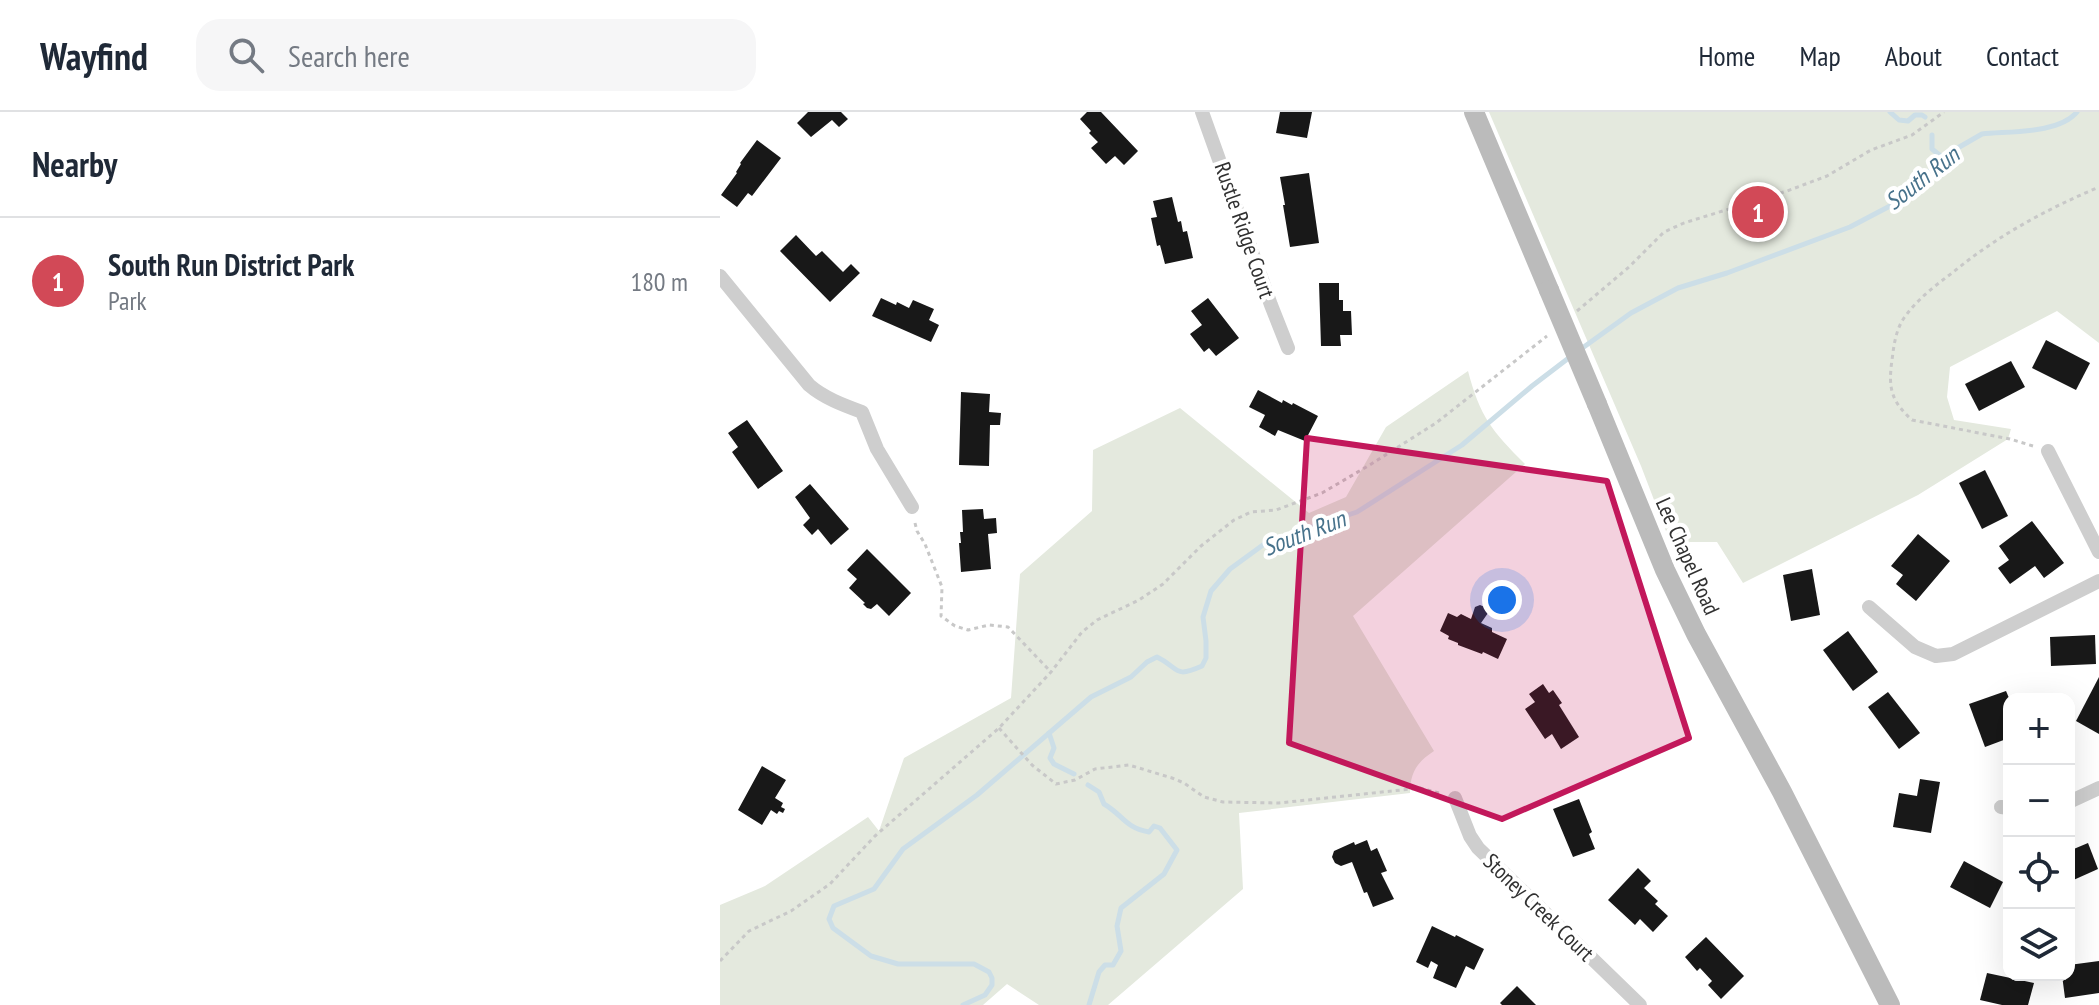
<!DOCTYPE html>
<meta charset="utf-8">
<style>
:root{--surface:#fff;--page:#f6f6f7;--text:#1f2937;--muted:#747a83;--line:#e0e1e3;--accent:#d24957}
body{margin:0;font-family:"PT Sans Narrow",sans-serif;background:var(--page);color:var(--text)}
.controls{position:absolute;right:24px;bottom:24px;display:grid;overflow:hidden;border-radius:16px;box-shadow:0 8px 32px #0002}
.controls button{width:72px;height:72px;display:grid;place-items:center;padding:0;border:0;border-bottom:2px solid var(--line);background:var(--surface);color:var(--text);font:40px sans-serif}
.you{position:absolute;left:782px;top:488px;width:28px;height:28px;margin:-20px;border:6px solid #fff;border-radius:50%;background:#1a73e8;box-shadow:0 0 0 12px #1a73e833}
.badge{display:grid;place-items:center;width:52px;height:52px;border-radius:50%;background:var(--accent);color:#fff;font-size:26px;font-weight:700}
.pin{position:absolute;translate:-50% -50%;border:4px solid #fff;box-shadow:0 2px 8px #0006}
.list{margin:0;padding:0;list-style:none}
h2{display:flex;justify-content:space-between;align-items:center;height:104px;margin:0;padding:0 32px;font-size:34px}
h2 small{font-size:26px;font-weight:400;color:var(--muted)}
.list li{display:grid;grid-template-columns:52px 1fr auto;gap:24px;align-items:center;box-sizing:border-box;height:128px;padding:0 32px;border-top:2px solid var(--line)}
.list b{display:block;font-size:30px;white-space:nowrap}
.list p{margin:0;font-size:26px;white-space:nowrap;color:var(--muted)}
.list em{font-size:26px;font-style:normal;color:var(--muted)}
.icon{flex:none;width:44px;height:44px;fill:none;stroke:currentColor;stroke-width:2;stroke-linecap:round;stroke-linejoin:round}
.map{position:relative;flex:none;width:1379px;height:893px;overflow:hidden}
header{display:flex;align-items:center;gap:48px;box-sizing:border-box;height:112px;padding:0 40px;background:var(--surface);border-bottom:2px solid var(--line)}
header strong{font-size:38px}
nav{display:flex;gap:44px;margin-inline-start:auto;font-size:28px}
.search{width:560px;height:72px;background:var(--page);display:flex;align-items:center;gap:20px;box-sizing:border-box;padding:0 28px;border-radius:24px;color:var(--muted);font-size:30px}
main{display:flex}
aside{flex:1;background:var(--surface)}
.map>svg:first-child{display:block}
.green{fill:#e4e9de}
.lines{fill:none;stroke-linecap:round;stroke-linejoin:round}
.stream{stroke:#ccdee7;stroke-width:5}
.building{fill:#181818}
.path{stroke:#c8c8c8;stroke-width:3;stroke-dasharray:4 4;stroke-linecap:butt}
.street{stroke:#cecece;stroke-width:14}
.secondary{stroke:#bbb;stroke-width:20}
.secondary-bridge{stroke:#bbb;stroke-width:20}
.marked{fill:#c2185b;fill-opacity:0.2;stroke:#c2185b;stroke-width:6;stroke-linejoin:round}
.labels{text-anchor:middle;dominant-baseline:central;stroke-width:8;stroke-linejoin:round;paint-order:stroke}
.street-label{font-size:22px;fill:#313131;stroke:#fff}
.water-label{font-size:24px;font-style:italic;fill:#47728b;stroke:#fff}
</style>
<header>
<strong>Wayfind</strong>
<div class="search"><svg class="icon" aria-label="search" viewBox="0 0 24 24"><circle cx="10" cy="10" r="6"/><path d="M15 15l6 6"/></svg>Search here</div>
<nav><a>Home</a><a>Map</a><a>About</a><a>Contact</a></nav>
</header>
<main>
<aside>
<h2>Nearby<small></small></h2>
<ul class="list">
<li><span class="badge">1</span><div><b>South Run District Park</b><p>Park</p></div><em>180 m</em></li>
</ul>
</aside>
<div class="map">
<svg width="1379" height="893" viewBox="0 0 1379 893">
<rect width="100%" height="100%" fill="#fff"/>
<g class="green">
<path d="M 769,0 L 1379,0 L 1379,231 L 1337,199 L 1230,255 L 1227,285 L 1234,308 L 1291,317 L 1288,327 L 1198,383 L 1023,471 L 997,430 L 970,430 L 954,436 L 949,427 L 921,354 Z"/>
<path d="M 748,259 C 760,305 772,319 805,352 L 633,504 L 714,639 C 697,650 690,661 690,681 L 519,701 L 523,777 L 388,893 L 319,893 L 287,872 L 263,893 L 0,893 L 0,793 L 45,774 L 148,705 L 159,719 L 184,646 L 291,586 L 300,462 L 372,399 L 373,338 L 460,296 L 589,401 L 626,385 L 666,315 Z"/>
</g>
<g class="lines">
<g class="stream">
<path d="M 1170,0 L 1179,8 L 1188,9 L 1195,3 L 1202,3 L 1205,5"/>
<path d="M 1212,23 L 1212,37 L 1222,45"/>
<path d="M 861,237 L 911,201 L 958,176 L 1007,161 L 1130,115 L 1170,94 L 1204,66 L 1222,45 L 1262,22 C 1289,19 1339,22 1357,0"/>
<path d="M 329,621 L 334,636 L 330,646 L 334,652 L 354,662"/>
<path d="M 368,673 L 379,680 L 384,692 C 403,703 405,716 429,720 L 434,714 L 440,716 L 457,738 L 444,762 L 401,796 L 397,814 L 401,839 L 393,853 L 385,853 L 379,860 L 369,893"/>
<path d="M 243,893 L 265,883 L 272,873 L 272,866 L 269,860 L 254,852 L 178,852 L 151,844 L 113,816 L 109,807 L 114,794 L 154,777 L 183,737 L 257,683 L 371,585 L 411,565 L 427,550 L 437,545 C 460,556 453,567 482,554 L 486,546 L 486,529 L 483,505 L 491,479 L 510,457 L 547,430 L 637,400 L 742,333 L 812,274 L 850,245"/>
</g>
</g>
<g class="building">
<path d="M 88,0 L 121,0 L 128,7 L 119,15 L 112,8 L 91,25 L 77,11 Z"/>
<path d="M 367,0 L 381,0 L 418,39 L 404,53 L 395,44 L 386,52 L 371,36 L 378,30 L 369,21 L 371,19 L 360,7 Z"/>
<path d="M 560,0 L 592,0 L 587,26 L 556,21 Z"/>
<path d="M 37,28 L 61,46 L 32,84 L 28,81 L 17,95 L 1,83 L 17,61 L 16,60 L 21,52 L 20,51 Z"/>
<path d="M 589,61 L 599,131 L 570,135 L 563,93 L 565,93 L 560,65 Z"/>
<path d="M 452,85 L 458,110 L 461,109 L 463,120 L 467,119 L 473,146 L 445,152 L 440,133 L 437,134 L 431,106 L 437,105 L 433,89 Z"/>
<path d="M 76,123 L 96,144 L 102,139 L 123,160 L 131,152 L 140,161 L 110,190 L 60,139 Z"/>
<path d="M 599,171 L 619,171 L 619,188 L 623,188 L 623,199 L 631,199 L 632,223 L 620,223 L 621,234 L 601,234 Z"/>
<path d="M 161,186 L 176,193 L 177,190 L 189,196 L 193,188 L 214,197 L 209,208 L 219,213 L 211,230 L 152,204 Z"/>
<path d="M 488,186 L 519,226 L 496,244 L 489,236 L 484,240 L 470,222 L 482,213 L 471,199 Z"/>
<path d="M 1326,228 L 1370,251 L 1356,278 L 1312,256 Z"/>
<path d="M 1291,249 L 1305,275 L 1259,299 L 1245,272 Z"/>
<path d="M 538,278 L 562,291 L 563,288 L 572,293 L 573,291 L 598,304 L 585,329 L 558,318 L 555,324 L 539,315 L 545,303 L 529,295 Z"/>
<path d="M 241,280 L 270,282 L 269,300 L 281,301 L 280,313 L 270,313 L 269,354 L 239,353 Z"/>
<path d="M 27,308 L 63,359 L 38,377 L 12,340 L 18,335 L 8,321 Z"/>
<path d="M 1265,358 L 1288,404 L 1262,417 L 1239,371 Z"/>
<path d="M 90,372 L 129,417 L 111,433 L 98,417 L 92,423 L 83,413 L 90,406 L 75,385 Z"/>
<path d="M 263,397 L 264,407 L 276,406 L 277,421 L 268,422 L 271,457 L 241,460 L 239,431 L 241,431 L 240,420 L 243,420 L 242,398 Z"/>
<path d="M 1312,409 L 1344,451 L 1324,466 L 1315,454 L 1290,472 L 1278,456 L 1289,448 L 1279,434 Z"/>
<path d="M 1198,422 L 1230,449 L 1196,489 L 1176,472 L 1183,463 L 1171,454 Z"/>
<path d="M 147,437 L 191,481 L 169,504 L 157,492 L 151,497 L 147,496 L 143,492 L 145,491 L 129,476 L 137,467 L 127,458 Z"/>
<path d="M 1092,457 L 1100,503 L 1071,509 L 1063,463 Z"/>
<path d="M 760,493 L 767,496 L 768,501 L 761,511 L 772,516 L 772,520 L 787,527 L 778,547 L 763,540 L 762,542 L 738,533 L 738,531 L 728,527 L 729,524 L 720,519 L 728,501 L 737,505 L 741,502 L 751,507 L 755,495 Z"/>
<path d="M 1128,519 L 1158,560 L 1133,579 L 1103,538 Z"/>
<path d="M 1375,523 L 1376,552 L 1331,554 L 1330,525 Z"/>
<path d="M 1379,565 L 1379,622 L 1356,609 Z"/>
<path d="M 823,572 L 829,581 L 833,578 L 842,591 L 839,593 L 859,625 L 841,637 L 832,622 L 825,627 L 805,597 L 815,590 L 809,582 Z"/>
<path d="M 1286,579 L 1289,586 L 1289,626 L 1265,635 L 1249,592 Z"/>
<path d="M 1168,580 L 1200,621 L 1179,637 L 1148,595 Z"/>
<path d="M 42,654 L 66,668 L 55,686 L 63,691 L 61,695 L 65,697 L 63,701 L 59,699 L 57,702 L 51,698 L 42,713 L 18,698 Z"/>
<path d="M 1200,667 L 1220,670 L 1211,721 L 1173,715 L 1179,681 L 1197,684 Z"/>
<path d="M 859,687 L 872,720 L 869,722 L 875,737 L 853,745 L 833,697 Z"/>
<path d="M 647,728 L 651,739 L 657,736 L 667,759 L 661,761 L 674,787 L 653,795 L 647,780 L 644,781 L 632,750 L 621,754 L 615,751 L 612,745 L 614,739 L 634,730 L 635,733 Z"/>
<path d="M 1368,731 L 1378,757 L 1349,770 L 1349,739 Z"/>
<path d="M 1244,749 L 1283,770 L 1270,796 L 1230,775 Z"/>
<path d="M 918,756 L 931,769 L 924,776 L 938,789 L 935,792 L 948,804 L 933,820 L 920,807 L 915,813 L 888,788 Z"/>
<path d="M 712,814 L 735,825 L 736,823 L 764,837 L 754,858 L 746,854 L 736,876 L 713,866 L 718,853 L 711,849 L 708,856 L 696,850 Z"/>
<path d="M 986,825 L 1024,864 L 1001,887 L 988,873 L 992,869 L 980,856 L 977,859 L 965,845 Z"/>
<path d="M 1379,849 L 1379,881 L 1345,886 L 1342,863 L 1349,863 L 1349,853 Z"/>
<path d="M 1267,861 L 1314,871 L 1308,893 L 1282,893 L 1260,888 Z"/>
<path d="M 797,874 L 816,893 L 782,893 L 780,891 Z"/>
</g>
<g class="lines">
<g class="path">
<path d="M 857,199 L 909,155 L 944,120 L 964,111 L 1067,79 L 1107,64 L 1151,38 L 1192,23 L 1224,0"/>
<path d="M 1313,334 L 1290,327 L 1192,308 C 1171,289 1168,276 1172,248 C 1174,232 1176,215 1187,202 C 1199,186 1216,173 1232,161 C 1277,124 1325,98 1379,75"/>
<path d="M 195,411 L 197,419 L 205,432 L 222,475 L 221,504 L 235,514 L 248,518 L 269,513 L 288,515 L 331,560"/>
<path d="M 279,616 L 312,653 L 336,672 L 355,668 L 375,657 L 409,653 L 452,666 L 464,671 L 484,685 L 503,690 L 559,691 L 700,676 L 719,681"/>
<path d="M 0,849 L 29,819 L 71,799 L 110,772 L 155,724 L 279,616 L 331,560 L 362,520 L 377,508 L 419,488 L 443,472 L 481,434 L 514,408 L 531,400 L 556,398 L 602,381 L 648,354 L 716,311 L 827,224"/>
</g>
<g class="street">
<path d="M 482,0 L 551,193 L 568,236"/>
<path d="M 0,164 L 89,273 C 104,286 123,293 142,300 L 157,337 L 192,395"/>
<path d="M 1328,339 L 1379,440"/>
<path d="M 1149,495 L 1195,535 L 1216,544 L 1233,542 L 1379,469"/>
<path d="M 735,686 L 750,724 L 758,736 L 920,893"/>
<path d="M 1349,690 L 1379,676"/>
<path d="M 1281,695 L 1289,696"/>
</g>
<g class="secondary">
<path d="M 754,0 L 829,178"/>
<path d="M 877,292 L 945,458 L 976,522 L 1062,680 L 1170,893"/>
</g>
<path class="secondary-bridge" d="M 829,178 L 877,292"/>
</g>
<path class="marked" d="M 587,326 L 887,369 L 969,626 L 782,707 L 569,631 Z"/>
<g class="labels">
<g class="street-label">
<text transform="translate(525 118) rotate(71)">Rustle Ridge Court</text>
<text transform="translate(968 444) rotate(66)">Lee Chapel Road</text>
<text transform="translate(819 795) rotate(44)">Stoney Creek Court</text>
</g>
<g class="water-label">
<text transform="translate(1202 66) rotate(-38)">South Run</text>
<text transform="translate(584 421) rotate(-21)">South Run</text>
</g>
</g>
</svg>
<div class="controls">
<button>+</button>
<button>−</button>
<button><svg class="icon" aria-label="locate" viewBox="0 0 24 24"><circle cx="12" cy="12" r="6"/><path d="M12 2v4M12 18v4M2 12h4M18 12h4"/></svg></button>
<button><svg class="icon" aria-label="layers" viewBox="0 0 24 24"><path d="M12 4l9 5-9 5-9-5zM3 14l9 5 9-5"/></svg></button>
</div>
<div class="you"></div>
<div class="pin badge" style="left:1038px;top:100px">1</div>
</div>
</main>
